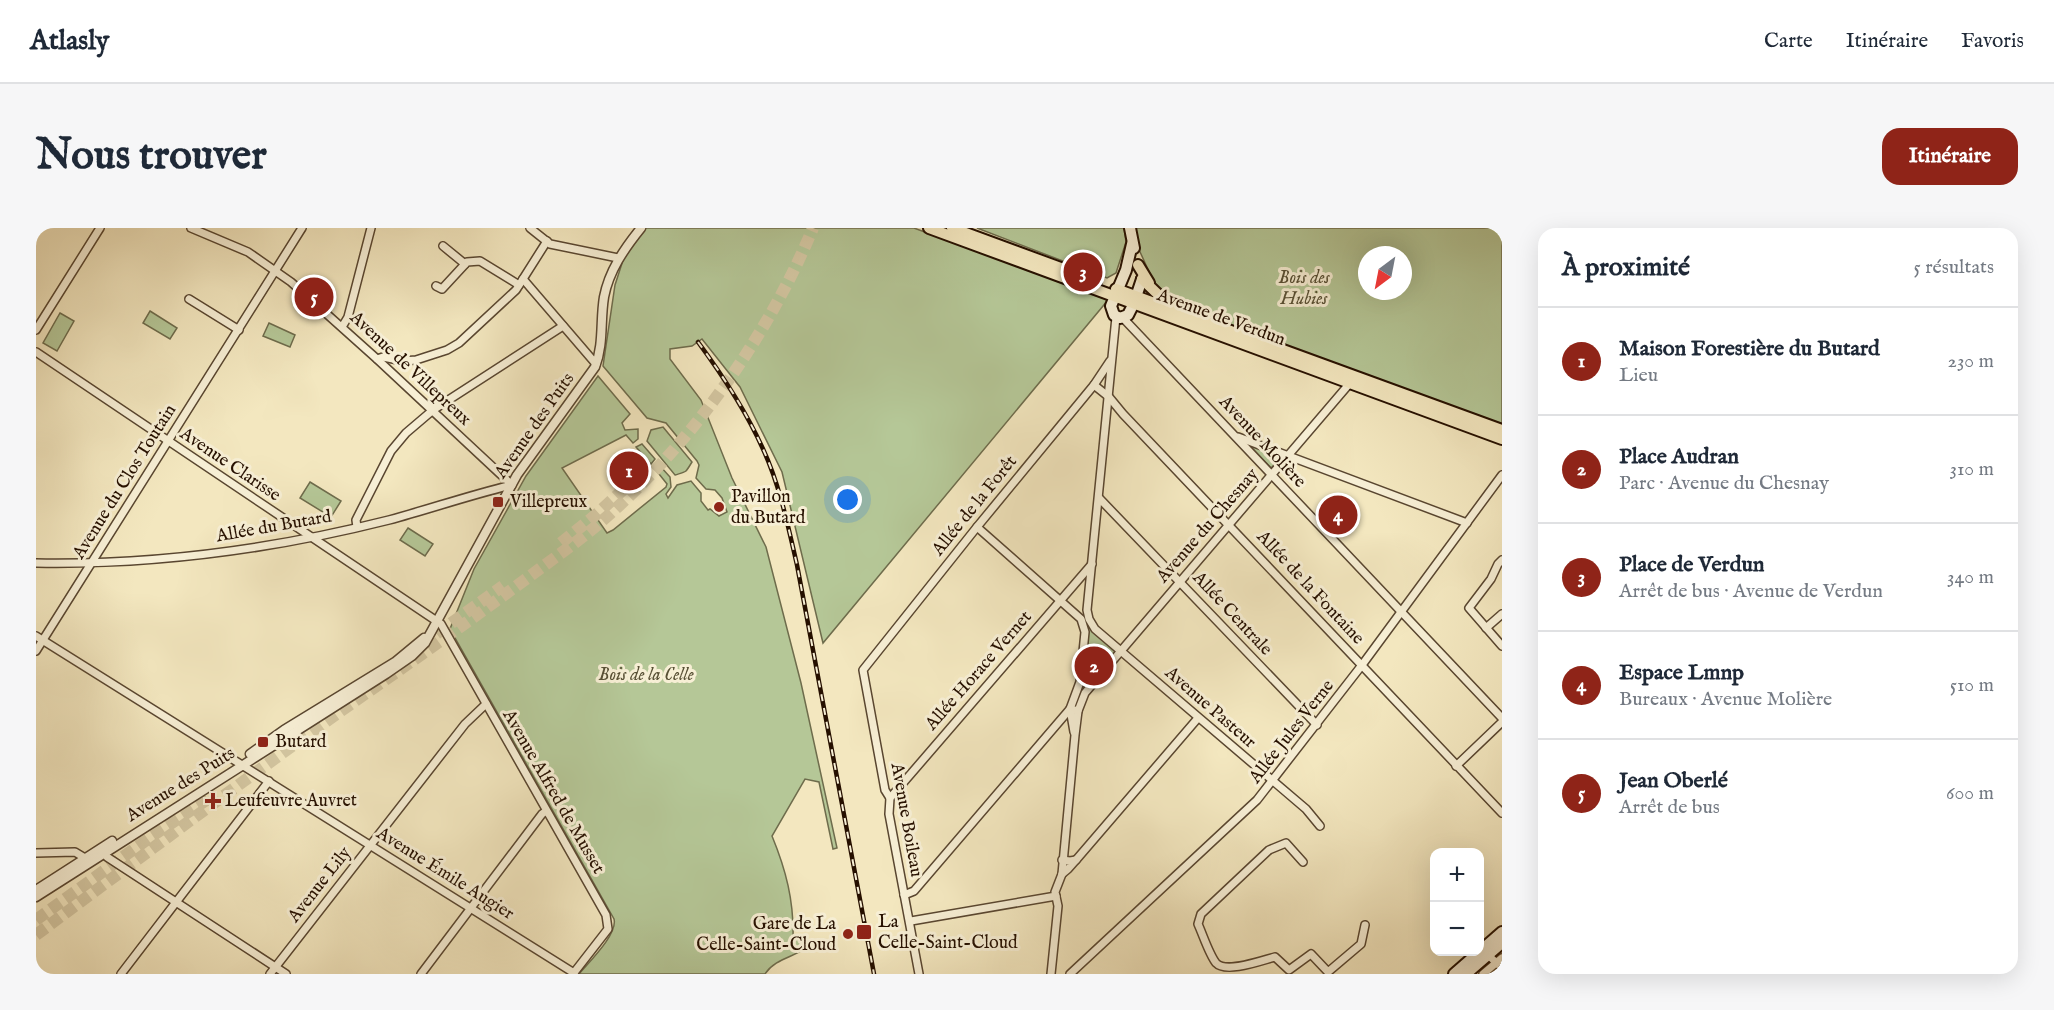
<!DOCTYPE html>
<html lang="fr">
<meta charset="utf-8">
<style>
:root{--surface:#fff;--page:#f6f6f7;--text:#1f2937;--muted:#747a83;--line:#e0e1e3;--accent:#8f2418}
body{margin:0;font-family:"IM FELL English",serif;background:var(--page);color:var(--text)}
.controls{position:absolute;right:18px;bottom:18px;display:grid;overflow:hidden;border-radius:12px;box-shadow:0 6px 24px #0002}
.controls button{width:54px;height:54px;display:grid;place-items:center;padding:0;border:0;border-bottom:2px solid var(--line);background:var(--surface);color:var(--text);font:30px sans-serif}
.compass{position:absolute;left:1322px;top:18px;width:54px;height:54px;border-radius:50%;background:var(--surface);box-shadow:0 6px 24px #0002;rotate:212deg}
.you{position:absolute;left:812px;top:272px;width:21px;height:21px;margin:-15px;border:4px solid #fff;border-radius:50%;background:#1a73e8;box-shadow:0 0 0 9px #1a73e833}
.badge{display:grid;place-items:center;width:39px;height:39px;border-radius:50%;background:var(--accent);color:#fff;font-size:20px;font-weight:700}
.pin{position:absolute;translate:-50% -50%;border:3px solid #fff;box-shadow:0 2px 6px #0006}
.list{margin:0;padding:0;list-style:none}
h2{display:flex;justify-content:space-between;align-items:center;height:78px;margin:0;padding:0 24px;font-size:26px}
h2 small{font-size:20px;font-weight:400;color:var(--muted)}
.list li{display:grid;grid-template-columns:39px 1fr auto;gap:18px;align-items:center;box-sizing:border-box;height:108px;padding:0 24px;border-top:2px solid var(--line)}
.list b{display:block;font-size:22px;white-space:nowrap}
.list p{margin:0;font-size:20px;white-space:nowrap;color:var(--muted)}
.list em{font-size:20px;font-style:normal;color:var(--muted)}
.map{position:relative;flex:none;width:1466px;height:746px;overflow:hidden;border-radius:18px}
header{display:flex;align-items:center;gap:36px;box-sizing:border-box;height:84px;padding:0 30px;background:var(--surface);border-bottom:2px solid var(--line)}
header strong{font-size:28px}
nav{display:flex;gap:33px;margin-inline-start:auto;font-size:21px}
.intro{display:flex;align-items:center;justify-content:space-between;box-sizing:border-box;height:144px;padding:0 36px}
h1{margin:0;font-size:42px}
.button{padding:15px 27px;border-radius:18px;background:var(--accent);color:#fff;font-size:21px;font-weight:700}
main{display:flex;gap:36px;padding:0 36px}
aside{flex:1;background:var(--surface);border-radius:18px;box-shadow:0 6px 24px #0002}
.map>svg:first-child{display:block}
.green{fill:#b5c797;stroke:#6e6c4c;stroke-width:1.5;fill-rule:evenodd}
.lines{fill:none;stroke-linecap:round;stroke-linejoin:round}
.motorway-tunnel{stroke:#d4c7a2;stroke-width:12;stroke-dasharray:12 6;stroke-linecap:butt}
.minor-casing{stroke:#594630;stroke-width:10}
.tertiary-casing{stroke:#594630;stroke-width:11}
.secondary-casing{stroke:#261000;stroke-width:14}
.primary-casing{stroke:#261000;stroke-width:14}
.minor{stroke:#f7efd5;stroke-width:7}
.tertiary{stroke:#f7efd5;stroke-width:8}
.secondary{stroke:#f7efd5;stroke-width:10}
.primary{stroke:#f3e7bf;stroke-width:10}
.rail-casing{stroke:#261000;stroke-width:4.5}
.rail{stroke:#f7efd5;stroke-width:2;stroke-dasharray:7;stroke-linecap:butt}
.poi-dot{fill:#8f2418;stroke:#f7efd5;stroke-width:2}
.labels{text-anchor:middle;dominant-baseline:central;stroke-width:6;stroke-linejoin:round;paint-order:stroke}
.park-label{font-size:18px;font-style:italic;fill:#585035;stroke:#f7efd5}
.street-label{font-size:18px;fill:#261000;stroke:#f7efd5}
.poi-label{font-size:18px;fill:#261000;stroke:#f7efd5;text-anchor:start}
</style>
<header>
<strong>Atlasly</strong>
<nav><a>Carte</a><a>Itinéraire</a><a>Favoris</a></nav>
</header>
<div class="intro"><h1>Nous trouver</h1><a class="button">Itinéraire</a></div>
<main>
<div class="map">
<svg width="1466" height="746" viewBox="0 0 1466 746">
<rect width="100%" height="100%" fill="#f3e7bf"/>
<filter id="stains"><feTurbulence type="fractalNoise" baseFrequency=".00333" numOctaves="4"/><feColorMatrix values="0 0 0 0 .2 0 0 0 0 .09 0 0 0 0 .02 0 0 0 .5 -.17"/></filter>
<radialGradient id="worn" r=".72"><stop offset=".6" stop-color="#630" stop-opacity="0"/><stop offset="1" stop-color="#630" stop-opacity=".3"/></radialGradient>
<g class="green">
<path d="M 609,0 L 878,0 L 1072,72 L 787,415 L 746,244 L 704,159 L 666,111 L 656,118 L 634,121 L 634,131 L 665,172 L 696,250 L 730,319 L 765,455 L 801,620 L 797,621 L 783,554 L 769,551 L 736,608 C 750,642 758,673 757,710 L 776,715 C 763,729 740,729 729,746 L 543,746 C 553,734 582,706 578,691 L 414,401 L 438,341 L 490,248 L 562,148 L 594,186 L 586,195 L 589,202 L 602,201 L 602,211 L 597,215 L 590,207 L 526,240 L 571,305 L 577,302 L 630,259 L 631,256 L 619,241 L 624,238 L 634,249 L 635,259 L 630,266 L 632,270 L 641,257 L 655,253 L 665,265 L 665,273 L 672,282 L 674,281 L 683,288 L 691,284 L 686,270 L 679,262 L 670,261 L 660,250 L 663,237 L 661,233 L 630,195 L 611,190 L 567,138 L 579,57 L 588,29 Z"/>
<path d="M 941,0 L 1088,0 L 1090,14 L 1080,45 L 1071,50 Z"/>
<path d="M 1100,0 L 1466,0 L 1466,196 L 1158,85 L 1124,68 L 1100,15 ZM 1331,27 L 1367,27 L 1367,63 L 1331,63 Z"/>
<path d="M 114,83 L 141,100 L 134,111 L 107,95 Z"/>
<path d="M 24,85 L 38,93 L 21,123 L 7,115 Z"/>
<path d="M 233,95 L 259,107 L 254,119 L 227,108 Z"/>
<path d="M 627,199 L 656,234 C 649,245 652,243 639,247 L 611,213 L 615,202 Z"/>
<path d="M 606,216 L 619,231 L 615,236 L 600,219 Z"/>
<path d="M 1215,216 L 1241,227 L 1245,230 L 1235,240 L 1215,219 Z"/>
<path d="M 274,254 L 305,273 L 295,289 L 264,270 Z"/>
<path d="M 372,300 L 397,316 L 389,328 L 364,312 Z"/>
<path d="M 1053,400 L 1059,401 L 1085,423 L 1052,460 L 1048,459 L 1044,454 L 1049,404 Z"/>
</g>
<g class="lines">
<g class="motorway-tunnel">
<path d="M 525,315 L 562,285 L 602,248"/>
<path d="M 386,416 L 467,358"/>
<path d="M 0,692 L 116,608 L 178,567"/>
<path d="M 0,707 C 106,628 212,549 319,473 C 378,432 436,391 494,348 C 518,330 543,313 566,293 C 656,215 731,110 777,0"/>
</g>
<g class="minor-casing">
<g id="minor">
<path d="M 494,0 L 514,16 L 582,30"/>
<path d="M 407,18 L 429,36"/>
<path d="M 487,51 L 560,136"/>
<path d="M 400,58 L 406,61 L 431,34 L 444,33 L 483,57"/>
<path d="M 153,71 L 203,102"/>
<path d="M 1080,89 L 1051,382 L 1053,391 L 1059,401 L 1270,581 L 1284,598"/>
<path d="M 1087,90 L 1466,490"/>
<path d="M 306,99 L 312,89 L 335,0"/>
<path d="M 0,102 L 64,0"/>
<path d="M 0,124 L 405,396 L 570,687 L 572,701 L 537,746"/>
<path d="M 341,131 L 347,129 L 367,133 L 380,132 L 411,122 L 423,115 L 480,62 L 511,13"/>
<path d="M 1058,157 L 1073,169 L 1087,186 L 1466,585"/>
<path d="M 1202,209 L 1431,295"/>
<path d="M 1063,270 L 1281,497"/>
<path d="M 321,299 L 320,292 L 355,223 L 370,205 L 397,182 L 527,98"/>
<path d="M 941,299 L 1045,391 L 1049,404 L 1044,454 L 1034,481 L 1038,504"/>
<path d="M 1466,332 L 1462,336 L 1455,351 L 1433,380 L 1466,418"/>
<path d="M 0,335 C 118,337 238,321 353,292 C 394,281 434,267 476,257 L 341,131 L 255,54 L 212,24 L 155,0"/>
<path d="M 1450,400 L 1466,386"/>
<path d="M 0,408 L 538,745"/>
<path d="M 0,423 L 266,0"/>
<path d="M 1420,538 L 1466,494"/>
<path d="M 854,570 L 1056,336"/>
<path d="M 66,622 L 71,629 L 250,746"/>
<path d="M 0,625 L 39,624 L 49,630"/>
<path d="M 1040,632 L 1162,490"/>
<path d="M 1267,634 L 1250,615 L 1233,622 L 1165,686 L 1162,696 C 1167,707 1173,726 1180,735 C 1190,746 1227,732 1239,729 L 1253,742 L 1275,726 L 1292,744 L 1325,716 L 1329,697"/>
<path d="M 1026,646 L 1032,641 L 1040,632 L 1034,633 L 1026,632"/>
<path d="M 868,667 L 878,663 L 1034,481 L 1042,483"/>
<path d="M 875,693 L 1020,668"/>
<path d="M 1452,727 L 1466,740"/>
<path d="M 85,746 L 233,553"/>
<path d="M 234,746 L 429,496 L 450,476"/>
<path d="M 385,746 L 506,586 L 510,583"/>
<path d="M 883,746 L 853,586 L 854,570 L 849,562 L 827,442 L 941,299 L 1058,157 L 1074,133"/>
<path d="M 1015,746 L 1022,678 L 1019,664 L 1026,646 L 1039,507 L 1042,483 L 1049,465 L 1314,155"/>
<path d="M 1034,746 L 1221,572 L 1326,437 L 1466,247"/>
<path d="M 1447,746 L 1466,730"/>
</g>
</g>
<g class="tertiary-casing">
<g id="tertiary">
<path d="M 214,526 L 248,502 L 359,434 L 388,410"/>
<path d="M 0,662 L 76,613"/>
<path d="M 0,669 L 350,446 L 376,428 L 389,415 L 481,247 L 559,139 C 568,116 564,93 568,69 C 573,43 588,21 605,0"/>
</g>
</g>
<g class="secondary-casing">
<g id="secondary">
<path d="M 1094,0 L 1098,20"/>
<path d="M 1096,16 L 1090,42 L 1075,78 L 1078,87 L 1084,90 L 1092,87 L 1098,75 L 1106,51"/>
<path d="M 1418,746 L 1466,704"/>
<path d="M 1430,746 L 1466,715"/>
</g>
</g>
<g class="primary-casing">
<g id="primary">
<path d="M 893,0 L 1466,211"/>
<path d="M 916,0 L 1060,53"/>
<path d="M 1102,37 L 1113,55"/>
<path d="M 1106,51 L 1132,76"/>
<path d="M 1080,61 L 1466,202"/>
</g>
</g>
<use href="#minor" class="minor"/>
<use href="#tertiary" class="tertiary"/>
<use href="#secondary" class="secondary"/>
<use href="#primary" class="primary"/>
<g class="rail-casing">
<path id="rail" d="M 662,114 C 687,148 710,183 727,221 C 744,258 752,298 761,337 L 838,746"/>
</g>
<use href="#rail" class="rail"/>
</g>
<g class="poi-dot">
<rect x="456" y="268" width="12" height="12" rx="3"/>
<circle cx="683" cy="279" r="6"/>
<rect x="221" y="508" width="12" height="12" rx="3"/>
<path d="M174 564h6v6h6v6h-6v6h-6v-6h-6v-6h6z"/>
<rect x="820" y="696" width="16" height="16" rx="3"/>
<circle cx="812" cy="706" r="6"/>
</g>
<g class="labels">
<g class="park-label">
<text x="1268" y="50">Bois des<tspan x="1268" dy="21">Hubies</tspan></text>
<text x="610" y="447">Bois de la Celle</text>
</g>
<g class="street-label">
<text transform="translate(1185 90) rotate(20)">Avenue de Verdun</text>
<text transform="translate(374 141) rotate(43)">Avenue de Villepreux</text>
<text transform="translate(499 198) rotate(-55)">Avenue des Puits</text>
<text transform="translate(1226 214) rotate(47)">Avenue Molière</text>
<text transform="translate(194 237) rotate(34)">Avenue Clarisse</text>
<text transform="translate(89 254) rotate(-58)">Avenue du Clos Toutain</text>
<text transform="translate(939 278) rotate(-51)">Allée de la Forêt</text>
<text transform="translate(1172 298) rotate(-49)">Avenue du Chesnay</text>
<text transform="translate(238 299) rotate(-10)">Allée du Butard</text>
<text transform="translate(1274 360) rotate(47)">Allée de la Fontaine</text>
<text transform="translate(1196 386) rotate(47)">Allée Centrale</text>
<text transform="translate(943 443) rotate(-49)">Allée Horace Vernet</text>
<text transform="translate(1174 480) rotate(41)">Avenue Pasteur</text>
<text transform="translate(1256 504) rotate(-52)">Allée Jules Verne</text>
<text transform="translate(145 557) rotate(-32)">Avenue des Puits</text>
<text transform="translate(517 564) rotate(60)">Avenue Alfred de Musset</text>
<text transform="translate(870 592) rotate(80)">Avenue Boileau</text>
<text transform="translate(409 646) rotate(32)">Avenue Émile Augier</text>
<text transform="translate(284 657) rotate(-52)">Avenue Lily</text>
</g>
<g class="poi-label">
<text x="695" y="269">Pavillon<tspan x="695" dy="21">du Butard</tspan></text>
<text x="474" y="274">Villepreux</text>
<text x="239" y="514">Butard</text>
<text x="189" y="573">Leufeuvre Auvret</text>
<text x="842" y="694">La<tspan x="842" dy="21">Celle-Saint-Cloud</tspan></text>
<text x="800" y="696" text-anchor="end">Gare de La<tspan x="800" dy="21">Celle-Saint-Cloud</tspan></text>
</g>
</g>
<rect width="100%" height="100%" filter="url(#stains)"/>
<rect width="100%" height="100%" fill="url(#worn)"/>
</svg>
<div class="controls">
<button>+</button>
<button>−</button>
</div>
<svg class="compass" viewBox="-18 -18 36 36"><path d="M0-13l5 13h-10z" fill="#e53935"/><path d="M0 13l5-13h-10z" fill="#747a83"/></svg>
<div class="you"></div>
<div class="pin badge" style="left:593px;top:243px">1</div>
<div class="pin badge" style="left:1058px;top:438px">2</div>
<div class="pin badge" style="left:1047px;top:44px">3</div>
<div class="pin badge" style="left:1302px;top:287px">4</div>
<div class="pin badge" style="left:278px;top:69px">5</div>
</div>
<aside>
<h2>À proximité<small>5 résultats</small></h2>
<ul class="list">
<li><span class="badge">1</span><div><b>Maison Forestière du Butard</b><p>Lieu</p></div><em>230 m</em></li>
<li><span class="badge">2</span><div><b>Place Audran</b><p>Parc · Avenue du Chesnay</p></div><em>310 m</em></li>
<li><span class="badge">3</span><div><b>Place de Verdun</b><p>Arrêt de bus · Avenue de Verdun</p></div><em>340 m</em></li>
<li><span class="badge">4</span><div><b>Espace Lmnp</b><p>Bureaux · Avenue Molière</p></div><em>510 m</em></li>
<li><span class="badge">5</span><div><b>Jean Oberlé</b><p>Arrêt de bus</p></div><em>600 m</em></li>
</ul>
</aside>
</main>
